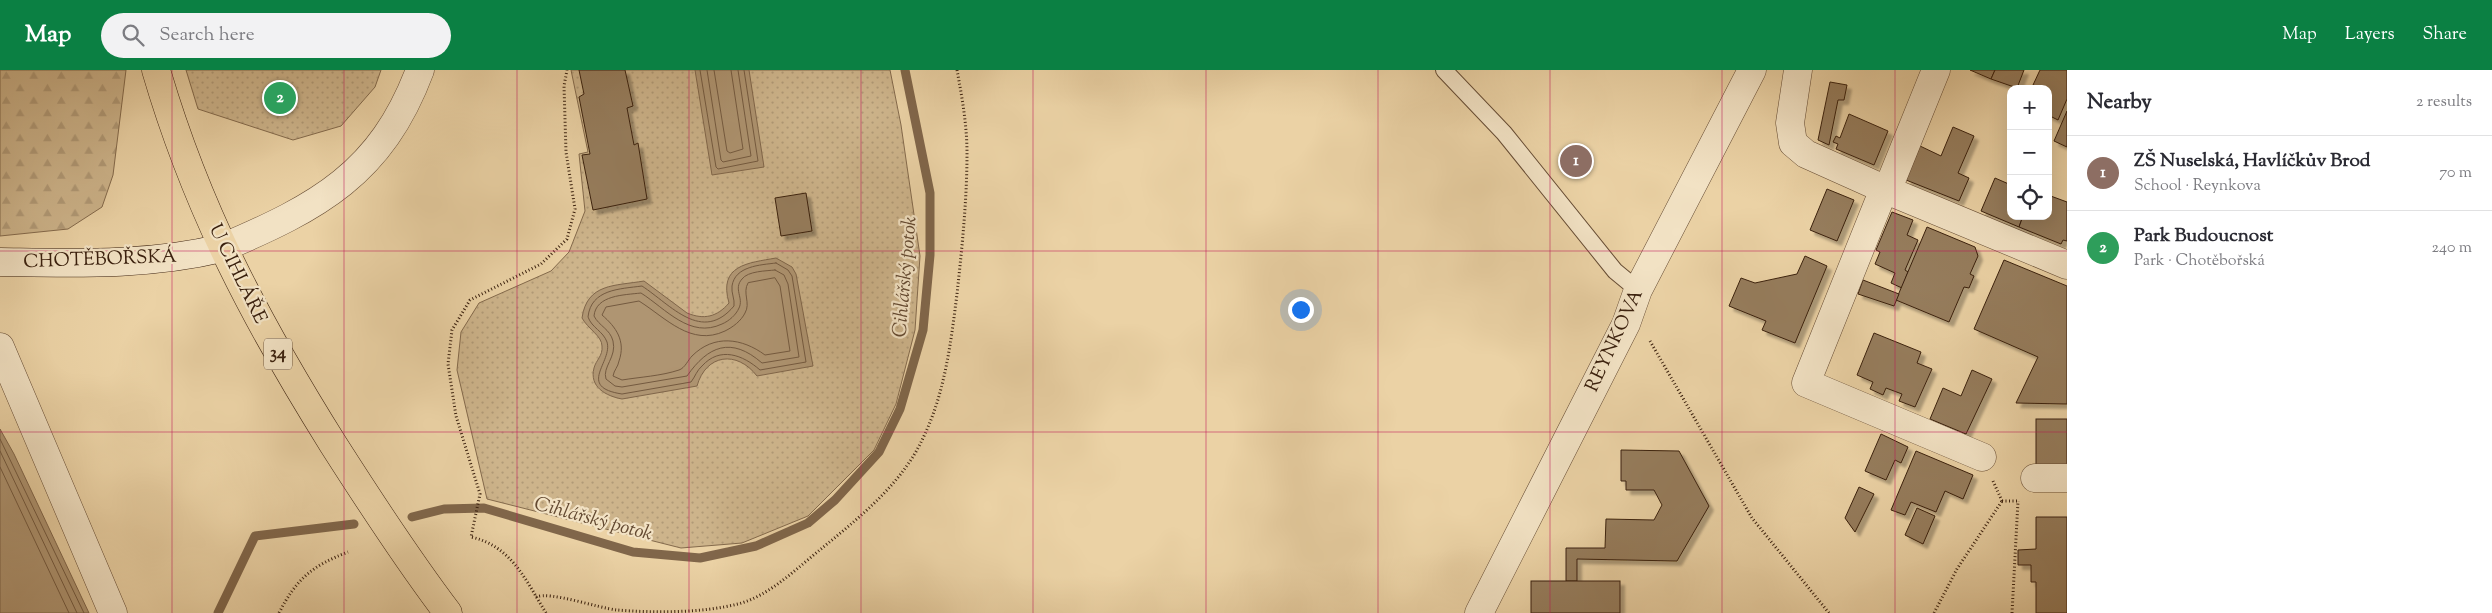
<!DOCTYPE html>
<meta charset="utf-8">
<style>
:root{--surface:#fff;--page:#f2f2f3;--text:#2b2b33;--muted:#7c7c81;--line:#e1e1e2;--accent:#0b8043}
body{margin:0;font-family:"Sorts Mill Goudy",serif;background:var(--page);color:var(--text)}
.controls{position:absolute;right:15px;top:15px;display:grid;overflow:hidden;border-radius:10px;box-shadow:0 5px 20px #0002}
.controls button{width:45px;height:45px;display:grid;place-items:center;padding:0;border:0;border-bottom:1px solid var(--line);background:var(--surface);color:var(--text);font:25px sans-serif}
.you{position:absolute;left:1300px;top:239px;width:18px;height:18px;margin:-12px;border:4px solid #fff;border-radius:50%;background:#1a73e8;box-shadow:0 0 0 8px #1a73e833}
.badge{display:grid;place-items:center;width:32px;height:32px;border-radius:50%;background:var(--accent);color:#fff;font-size:16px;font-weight:700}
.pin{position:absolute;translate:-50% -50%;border:2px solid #fff;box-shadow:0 1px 5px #0006}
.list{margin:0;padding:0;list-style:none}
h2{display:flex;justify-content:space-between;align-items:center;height:65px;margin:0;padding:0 20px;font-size:21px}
h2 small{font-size:16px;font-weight:400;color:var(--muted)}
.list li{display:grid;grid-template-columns:32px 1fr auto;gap:15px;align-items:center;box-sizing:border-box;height:75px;padding:0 20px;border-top:1px solid var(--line)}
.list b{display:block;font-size:19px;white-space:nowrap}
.list p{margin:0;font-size:16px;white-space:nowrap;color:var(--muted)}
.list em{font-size:16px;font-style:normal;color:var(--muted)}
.icon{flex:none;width:28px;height:28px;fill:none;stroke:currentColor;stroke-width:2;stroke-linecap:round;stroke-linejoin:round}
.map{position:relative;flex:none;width:2067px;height:543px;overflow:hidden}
header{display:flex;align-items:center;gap:30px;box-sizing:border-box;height:70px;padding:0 25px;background:var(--accent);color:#fff}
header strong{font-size:24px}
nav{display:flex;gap:28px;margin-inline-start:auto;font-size:18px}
.search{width:350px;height:45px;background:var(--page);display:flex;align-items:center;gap:12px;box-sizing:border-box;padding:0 18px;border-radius:28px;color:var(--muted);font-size:19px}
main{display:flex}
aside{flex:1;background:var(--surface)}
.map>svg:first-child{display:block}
.forest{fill:url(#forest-firs);stroke:#846a4c}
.park{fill:url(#park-dots);stroke:#846a4c}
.water{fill:#af9572;stroke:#80664a}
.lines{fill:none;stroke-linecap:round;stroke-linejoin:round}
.shore{stroke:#745a40;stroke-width:1}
.stream{stroke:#80664a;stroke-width:9}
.building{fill:#967d5d;stroke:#3a200e;filter:url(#shadow)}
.service-casing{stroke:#664c34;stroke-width:18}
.minor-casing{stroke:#664c34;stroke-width:29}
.secondary-casing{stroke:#3a200e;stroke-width:29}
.primary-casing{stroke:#3a200e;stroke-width:29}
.path{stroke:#3a200e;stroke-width:3;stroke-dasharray:1 2.5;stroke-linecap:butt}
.service{stroke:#f2e2c4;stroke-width:16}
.minor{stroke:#f2e2c4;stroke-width:28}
.secondary{stroke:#f2e2c4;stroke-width:28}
.primary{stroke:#ebd2a5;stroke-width:28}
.grid{fill:none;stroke:#c2185b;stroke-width:1;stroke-opacity:0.55}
.labels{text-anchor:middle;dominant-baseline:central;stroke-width:4.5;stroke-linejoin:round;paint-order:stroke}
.shield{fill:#f2e2c4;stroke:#715a45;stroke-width:1}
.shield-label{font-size:18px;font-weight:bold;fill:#3a200e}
.street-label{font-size:19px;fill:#3a200e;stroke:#f2e2c4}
.water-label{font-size:20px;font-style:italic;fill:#634931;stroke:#f2e2c4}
</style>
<header>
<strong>Map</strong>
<div class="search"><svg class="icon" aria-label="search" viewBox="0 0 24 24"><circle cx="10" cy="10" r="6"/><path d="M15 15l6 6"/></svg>Search here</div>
<nav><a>Map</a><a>Layers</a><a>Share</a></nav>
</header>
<main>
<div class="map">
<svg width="2067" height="543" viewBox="0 0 2067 543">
<defs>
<pattern id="forest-firs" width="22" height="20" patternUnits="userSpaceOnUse" patternTransform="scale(1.25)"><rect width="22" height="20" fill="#cdb48b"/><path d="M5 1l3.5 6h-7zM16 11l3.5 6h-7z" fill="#b19a77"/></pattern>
<pattern id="park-dots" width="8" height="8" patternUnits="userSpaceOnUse" patternTransform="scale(1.25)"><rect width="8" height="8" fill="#cdb48b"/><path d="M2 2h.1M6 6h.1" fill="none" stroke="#b19a77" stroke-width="1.8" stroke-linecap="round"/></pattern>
<filter id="shadow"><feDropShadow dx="4.5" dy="4.5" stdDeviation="1" flood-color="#0004"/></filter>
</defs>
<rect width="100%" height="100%" fill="#ebd2a5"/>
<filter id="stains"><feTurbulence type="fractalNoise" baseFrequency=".004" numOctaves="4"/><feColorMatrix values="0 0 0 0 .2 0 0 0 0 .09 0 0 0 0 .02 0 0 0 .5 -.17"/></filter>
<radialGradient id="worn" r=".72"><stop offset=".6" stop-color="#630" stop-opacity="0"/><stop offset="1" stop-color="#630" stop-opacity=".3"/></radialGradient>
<path class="forest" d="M 0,0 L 126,0 L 113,105 L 102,137 L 68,159 L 0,166 Z"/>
<g class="park">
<path d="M 186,0 L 381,0 L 375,17 L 341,56 L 293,70 L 198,39 Z"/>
<path d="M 571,0 L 890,0 L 901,55 L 920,186 L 915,260 L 896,334 L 874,380 L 808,446 L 742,473 L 681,478 L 487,429 L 457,300 L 461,262 L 479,233 L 551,201 L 569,182 L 585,141 L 579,84 L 588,82 Z"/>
</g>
<g class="water">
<path d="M 695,0 L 749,0 L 764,97 L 712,105 Z"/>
<path d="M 776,188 L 792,197 L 796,204 L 813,296 L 757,306 C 737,280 706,284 697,316 L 622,329 C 606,326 589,317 594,298 C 596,290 603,286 602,276 C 602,266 588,259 582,248 C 587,213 615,216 644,211 L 687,243 C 704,250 717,247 729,233 C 718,195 748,193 776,188 Z"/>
<path d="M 0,359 L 14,384 L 89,543 L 0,543 Z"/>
</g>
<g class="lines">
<g class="shore">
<path d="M 700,0 L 716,97 L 718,99 L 758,91 L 744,0"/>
<path d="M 707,0 L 721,90 L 723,92 L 751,86 L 738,0"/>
<path d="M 714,0 L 727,81 L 730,83 L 743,79 L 731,0"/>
<path d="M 776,193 L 788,200 L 792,206 L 806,292 L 760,300 C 743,285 720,276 702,296 C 697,300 695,307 691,312 L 622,324 C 576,317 613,292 607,272 C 603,261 592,258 588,247 C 591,219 620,219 642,216 C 671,235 702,274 734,236 C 735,229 731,223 732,216 C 735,196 760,195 776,193 Z"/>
<path d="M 775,200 L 784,205 L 788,214 L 799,287 L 762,293 C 731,266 708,276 687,306 L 622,317 L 615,316 L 606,309 C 602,297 617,287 613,271 C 610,259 599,256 594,246 C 596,225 624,225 641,223 C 666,239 690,269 722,254 C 729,251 736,245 739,238 C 744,228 733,219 742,209 C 748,201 766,201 775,200 Z"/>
<path d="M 775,208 L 780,216 L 790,281 L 765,285 C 742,268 714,264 692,286 C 688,290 685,298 679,300 C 661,306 640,307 622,310 L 613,306 C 614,300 618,297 619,291 C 626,271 616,257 602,245 L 606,237 L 639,231 C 666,248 691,277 725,261 C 733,257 741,251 745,243 C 751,233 742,223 748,213 Z"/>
<path d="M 0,369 L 84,543"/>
<path d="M 0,381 L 77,543"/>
<path d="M 0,397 L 69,543"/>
</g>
<g class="stream">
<path d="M 412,447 L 444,439 L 484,438 L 633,482 L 700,488 L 756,476 L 808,453 L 835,430 L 879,382 L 900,339 L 923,260 L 930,185 L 930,123 L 905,0"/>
<path d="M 218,543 L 255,466 L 354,454"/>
</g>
</g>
<g class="building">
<path d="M 579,0 L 625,0 L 633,36 L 627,38 L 634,75 L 638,73 L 647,129 L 593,140 L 582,85 L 590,84 L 579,27 L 584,24 Z"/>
<path d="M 1970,0 L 1995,0 L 1991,9 Z"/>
<path d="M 1995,0 L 2024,0 L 2017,18 L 1991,9 Z"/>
<path d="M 2040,0 L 2067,0 L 2067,29 L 2058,50 L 2048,45 L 2048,19 L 2033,15 Z"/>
<path d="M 1830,12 L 1847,15 L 1844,30 L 1838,30 L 1829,75 L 1818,70 Z"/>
<path d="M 2067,41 L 2067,77 L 2054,71 Z"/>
<path d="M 1849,44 L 1888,61 L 1874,95 L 1836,79 L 1838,74 L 1833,72 L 1836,66 L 1840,68 Z"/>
<path d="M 1953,57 L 1974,66 L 1958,103 L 1969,108 L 1959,131 L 1906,110 L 1920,76 L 1941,86 Z"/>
<path d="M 1995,108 L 2011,115 L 2011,146 L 2023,146 L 2019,157 L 1981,141 Z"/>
<path d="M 1827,119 L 1854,130 L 1837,171 L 1810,160 Z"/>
<path d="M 806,123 L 812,161 L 781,166 L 775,128 Z"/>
<path d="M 2048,125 L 2067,132 L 2067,171 L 2063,170 L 2061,174 L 2019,157 L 2023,146 L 2048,146 Z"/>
<path d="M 1892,142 L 1913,150 L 1907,165 L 1918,170 L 1905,200 L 1908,202 L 1902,218 L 1891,213 L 1895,203 L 1875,194 L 1880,182 L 1876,180 Z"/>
<path d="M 1927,157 L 1975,177 L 1978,186 L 1970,204 L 1974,206 L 1969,218 L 1964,217 L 1949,252 L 1896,230 Z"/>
<path d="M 1805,186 L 1827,196 L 1795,273 L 1762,260 L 1766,251 L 1729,236 L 1741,208 L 1755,213 L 1797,204 Z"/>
<path d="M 2004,190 L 2067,216 L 2067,334 L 2016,333 L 2038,287 L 1974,259 Z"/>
<path d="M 1863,210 L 1899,224 L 1894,236 L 1858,224 Z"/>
<path d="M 1874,263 L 1921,282 L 1917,293 L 1932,299 L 1915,337 L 1899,331 L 1902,324 L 1886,318 L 1883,325 L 1870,319 L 1873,312 L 1857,305 Z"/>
<path d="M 1972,300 L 1992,309 L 1966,364 L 1930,349 L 1943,318 L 1961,326 Z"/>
<rect x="2036" y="349" width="31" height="47"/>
<path d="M 1881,364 L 1908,377 L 1901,393 L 1895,390 L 1886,410 L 1865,401 Z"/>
<path d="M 1621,380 L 1679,381 L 1709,436 L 1677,491 L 1577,489 L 1577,511 L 1566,511 L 1566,478 L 1605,478 L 1606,449 L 1654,450 L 1662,435 L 1654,420 L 1626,420 L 1626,411 L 1621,411 Z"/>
<path d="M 1916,381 L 1973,405 L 1963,429 L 1945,421 L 1936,442 L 1911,432 L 1905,445 L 1891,440 Z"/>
<path d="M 1859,417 L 1874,424 L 1855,462 L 1845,448 Z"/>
<path d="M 1917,438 L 1935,446 L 1923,474 L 1905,465 Z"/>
<path d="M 2036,447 L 2067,447 L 2067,543 L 2036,543 L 2036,512 L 2031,512 L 2031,495 L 2018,495 L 2018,480 L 2036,479 Z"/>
<rect x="1531" y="511" width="89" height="32"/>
</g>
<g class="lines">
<g class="service-casing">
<path id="service" d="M 1444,0 L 1504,63 L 1615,201 L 1638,220"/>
</g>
<g class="minor-casing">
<g id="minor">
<path d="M 1798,0 L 1790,53 L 1793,73 L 1806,84 L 1884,119 L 2067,195"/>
<path d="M 1884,119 L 1806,313 L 1982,387"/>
<path d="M 1887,121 L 1936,0"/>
<path d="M 222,178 C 318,137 381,104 420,0"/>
<path d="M 0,277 L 113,543"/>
<path d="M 2035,408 L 2067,408"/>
<path d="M 1479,543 L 1626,254 L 1638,220 L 1752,0"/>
</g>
</g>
<g class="secondary-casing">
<path id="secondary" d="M 0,192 C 75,193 148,196 222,178"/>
</g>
<g class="primary-casing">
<path id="primary" d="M 156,0 C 197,140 256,251 333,374 C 370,432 407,489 448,543"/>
</g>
<g class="path">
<path d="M 1650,271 L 1752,448 L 1829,543"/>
<path d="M 1993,411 L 2002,431"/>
<path d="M 2002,431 L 2017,431"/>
<path d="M 536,527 C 550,521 598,538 617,540 C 654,543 702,543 738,534 C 769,526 796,499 821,479 C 860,447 903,413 924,366 C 945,322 951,272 957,224 C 962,178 967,130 967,83 C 967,55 962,27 957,0"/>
<path d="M 279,543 C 297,508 312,496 348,482"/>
<path d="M 546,543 C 526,511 512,476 471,467 L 480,424 L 456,346 L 448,294 L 452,260 L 470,230 L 541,194 L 567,169 L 575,139 L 566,82 L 564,16 L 567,0"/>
<path d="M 1934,543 L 1957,499 L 2002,431"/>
<path d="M 2012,543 L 2018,431"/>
</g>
<use href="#service" class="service"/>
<use href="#minor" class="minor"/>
<use href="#secondary" class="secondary"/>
<use href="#primary" class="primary"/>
</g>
<path class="grid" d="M 172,0 L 172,543M 344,0 L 344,543M 517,0 L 517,543M 689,0 L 689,543M 861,0 L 861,543M 1033,0 L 1033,543M 1206,0 L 1206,543M 1378,0 L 1378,543M 1550,0 L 1550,543M 1722,0 L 1722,543M 1895,0 L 1895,543M 0,181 L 2067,181M 0,362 L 2067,362"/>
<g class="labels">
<rect class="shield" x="264" y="268.5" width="28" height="31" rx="4"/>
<g class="shield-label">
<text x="278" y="284">34</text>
</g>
<g class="street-label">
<text transform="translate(100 190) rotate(-2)">CHOTĚBOŘSKÁ</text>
<text transform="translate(237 204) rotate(64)">U CIHLÁŘE</text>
<text transform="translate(1615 271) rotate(-65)">REYNKOVA</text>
</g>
<g class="water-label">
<text transform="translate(906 207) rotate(-85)">Cihlářský potok</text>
<text transform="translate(593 450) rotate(15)">Cihlářský potok</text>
</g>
</g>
<rect width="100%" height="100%" filter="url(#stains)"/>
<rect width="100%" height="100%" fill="url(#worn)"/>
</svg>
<div class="controls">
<button>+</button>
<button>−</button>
<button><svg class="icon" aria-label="locate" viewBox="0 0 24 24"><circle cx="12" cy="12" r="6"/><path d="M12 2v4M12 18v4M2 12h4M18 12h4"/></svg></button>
</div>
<div class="you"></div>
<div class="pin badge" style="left:1576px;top:91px;background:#8d6e63">1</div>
<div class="pin badge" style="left:280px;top:28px;background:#2e9e5b">2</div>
</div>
<aside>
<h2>Nearby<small>2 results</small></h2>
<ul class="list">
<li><span class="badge" style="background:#8d6e63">1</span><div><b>ZŠ Nuselská, Havlíčkův Brod</b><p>School · Reynkova</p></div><em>70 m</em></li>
<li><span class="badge" style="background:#2e9e5b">2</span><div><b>Park Budoucnost</b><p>Park · Chotěbořská</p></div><em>240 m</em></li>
</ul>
</aside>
</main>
